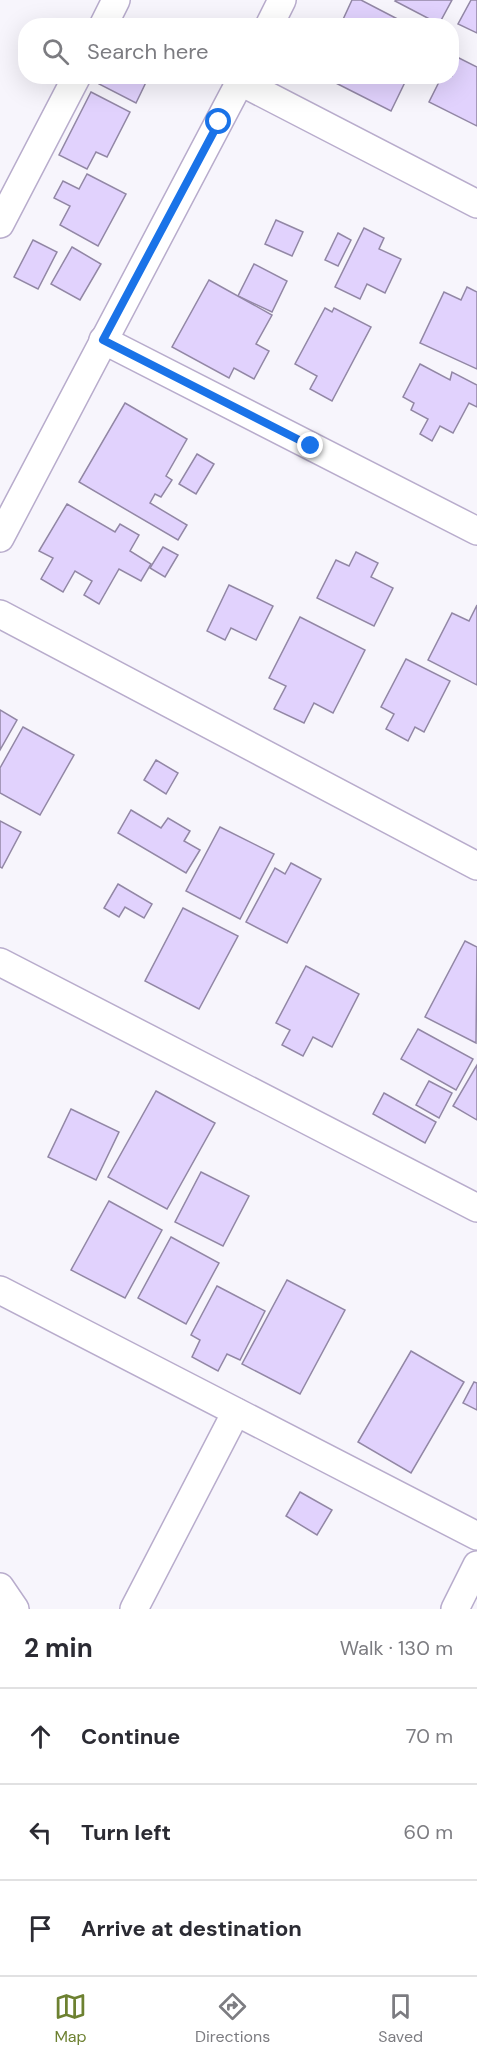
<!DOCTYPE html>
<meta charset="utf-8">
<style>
:root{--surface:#fff;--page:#f7f7f7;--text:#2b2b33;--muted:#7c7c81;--line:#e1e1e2;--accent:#6d8131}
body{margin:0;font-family:"DM Sans",sans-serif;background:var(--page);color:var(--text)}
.stop{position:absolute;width:18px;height:18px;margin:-14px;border:4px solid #1a73e8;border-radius:50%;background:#fff}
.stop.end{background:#1a73e8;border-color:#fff;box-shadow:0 2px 6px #0008}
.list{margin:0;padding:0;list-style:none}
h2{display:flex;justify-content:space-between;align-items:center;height:78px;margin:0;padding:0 24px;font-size:26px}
h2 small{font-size:20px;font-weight:400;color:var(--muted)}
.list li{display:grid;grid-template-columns:39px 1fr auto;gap:18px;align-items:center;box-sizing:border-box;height:96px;padding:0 24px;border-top:2px solid var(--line)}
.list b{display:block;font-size:22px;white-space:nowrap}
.list em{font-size:20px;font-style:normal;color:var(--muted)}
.icon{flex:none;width:33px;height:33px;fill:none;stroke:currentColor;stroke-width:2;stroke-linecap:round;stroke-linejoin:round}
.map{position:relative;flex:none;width:477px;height:1609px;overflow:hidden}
.search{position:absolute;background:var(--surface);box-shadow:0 6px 24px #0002;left:18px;right:18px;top:18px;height:66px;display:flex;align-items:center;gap:15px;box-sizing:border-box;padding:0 21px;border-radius:24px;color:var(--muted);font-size:22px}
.sheet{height:366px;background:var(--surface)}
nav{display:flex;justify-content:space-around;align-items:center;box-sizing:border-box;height:84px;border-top:2px solid var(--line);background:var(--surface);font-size:16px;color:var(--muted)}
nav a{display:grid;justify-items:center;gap:3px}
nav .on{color:var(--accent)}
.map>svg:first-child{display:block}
.building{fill:#e1d2fd;stroke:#9287a5;stroke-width:1.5}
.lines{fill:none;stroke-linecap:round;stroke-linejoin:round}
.minor-casing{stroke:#b8accc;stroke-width:30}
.minor{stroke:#fff;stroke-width:27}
.route{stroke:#1a73e8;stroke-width:8}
</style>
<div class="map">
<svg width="477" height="1609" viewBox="0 0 477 1609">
<rect width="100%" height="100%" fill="#f7f5fc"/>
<g class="building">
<path d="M 352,0 L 361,0 L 411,26 L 340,26 Z"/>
<path d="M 396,0 L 452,0 L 439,24 L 395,1 Z"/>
<path d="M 471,0 L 477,0 L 477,33 L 458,24 Z"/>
<path d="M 453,55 L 477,67 L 477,126 L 429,102 L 442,76 L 452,76 Z"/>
<path d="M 103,76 L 149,76 L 136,103 L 99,84 Z"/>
<path d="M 322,76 L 408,76 L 391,111 Z"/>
<path d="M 91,92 L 130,112 L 107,157 L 96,152 L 87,169 L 59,155 Z"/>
<path d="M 87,174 L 126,194 L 98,246 L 60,225 L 70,206 L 54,198 L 63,181 L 79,189 Z"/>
<path d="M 276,220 L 303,232 L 292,256 L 265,244 Z"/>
<path d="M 364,228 L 384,238 L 379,249 L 401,259 L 385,293 L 367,284 L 360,299 L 335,287 Z"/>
<path d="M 338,233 L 351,240 L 338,266 L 325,260 Z"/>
<path d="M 33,240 L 57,252 L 38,289 L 14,277 Z"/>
<path d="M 72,247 L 101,264 L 80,300 L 51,284 Z"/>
<path d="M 254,264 L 287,281 L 272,312 L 238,296 Z"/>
<path d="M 209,280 L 272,315 L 256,344 L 269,351 L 254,379 L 234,368 L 229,378 L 172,347 Z"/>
<path d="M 467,287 L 477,292 L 477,369 L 420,343 L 444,292 L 461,300 Z"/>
<path d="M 325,308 L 332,312 L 334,308 L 371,327 L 332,401 L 310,389 L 317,376 L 295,364 Z"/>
<path d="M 420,364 L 450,380 L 452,372 L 477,385 L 477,407 L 469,403 L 453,433 L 440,426 L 432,441 L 420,434 L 428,419 L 411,410 L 414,403 L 403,397 Z"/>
<path d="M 125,403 L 187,439 L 166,476 L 172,480 L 161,497 L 155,494 L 150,503 L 187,525 L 178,540 L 79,482 Z"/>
<path d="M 197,454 L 214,464 L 196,494 L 179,484 Z"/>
<path d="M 67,504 L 115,532 L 120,524 L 139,535 L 130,551 L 151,564 L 141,581 L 119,569 L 99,604 L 84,595 L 92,581 L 75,571 L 63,592 L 41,579 L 53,558 L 39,551 Z"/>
<path d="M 163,547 L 178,555 L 165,577 L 150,568 Z"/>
<path d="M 356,552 L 378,563 L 371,577 L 393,588 L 374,626 L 317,598 L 336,560 L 349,566 Z"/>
<path d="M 229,585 L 273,606 L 256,640 L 231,628 L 225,640 L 207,631 Z"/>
<path d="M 477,605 L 477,685 L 428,660 L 452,613 L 469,621 Z"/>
<path d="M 300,617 L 365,650 L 333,713 L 314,703 L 304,723 L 274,709 L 286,686 L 269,678 Z"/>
<path d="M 406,659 L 450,681 L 424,732 L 415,727 L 408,741 L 386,729 L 394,714 L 381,707 Z"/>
<path d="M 0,710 L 17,720 L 0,750 Z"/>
<path d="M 23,727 L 74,755 L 40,815 L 0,793 L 0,768 Z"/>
<path d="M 156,760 L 178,773 L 166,794 L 144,780 Z"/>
<path d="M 131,810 L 161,828 L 168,818 L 190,831 L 184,841 L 200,850 L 186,873 L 118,833 Z"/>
<path d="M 0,821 L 21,832 L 2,868 L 0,867 Z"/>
<path d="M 220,827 L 274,854 L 240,919 L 186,891 Z"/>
<path d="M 291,863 L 321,879 L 287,943 L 246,922 L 275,868 L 285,874 Z"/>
<path d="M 118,884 L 152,904 L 144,918 L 125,907 L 119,917 L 104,908 Z"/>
<path d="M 183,908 L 238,936 L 199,1009 L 145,981 Z"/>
<path d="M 465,941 L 477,947 L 476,1043 L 425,1017 Z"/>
<path d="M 306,966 L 359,994 L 332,1047 L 313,1037 L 303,1056 L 282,1045 L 290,1030 L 276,1023 Z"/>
<path d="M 418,1029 L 473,1059 L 456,1090 L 401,1059 Z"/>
<path d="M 477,1065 L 477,1120 L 453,1106 Z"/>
<path d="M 429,1081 L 452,1093 L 439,1118 L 416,1105 Z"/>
<path d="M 156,1091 L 215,1123 L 167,1209 L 108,1177 Z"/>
<path d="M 384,1093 L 436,1122 L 425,1143 L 373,1114 Z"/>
<path d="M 71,1109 L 119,1132 L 96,1180 L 48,1157 Z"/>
<path d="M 201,1172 L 249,1196 L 223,1246 L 175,1222 Z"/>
<path d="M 109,1201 L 162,1230 L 125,1298 L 71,1270 Z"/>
<path d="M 171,1237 L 219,1263 L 186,1324 L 138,1298 Z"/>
<path d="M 287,1280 L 345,1310 L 300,1394 L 242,1364 Z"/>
<path d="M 217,1286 L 265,1311 L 240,1360 L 227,1354 L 218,1371 L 192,1357 L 200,1340 L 191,1335 Z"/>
<path d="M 411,1351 L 464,1382 L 411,1473 L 358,1442 Z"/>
<path d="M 474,1382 L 477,1383 L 477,1410 L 463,1403 Z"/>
<path d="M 300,1492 L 332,1510 L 317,1535 L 286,1516 Z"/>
</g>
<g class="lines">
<g class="minor-casing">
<g id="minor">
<path d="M 103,26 L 116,0"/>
<path d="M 269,26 L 282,0"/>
<path d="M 241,82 L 477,204"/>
<path d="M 0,224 L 77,76"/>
<path d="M 103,340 L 477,531"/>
<path d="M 0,538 L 243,76"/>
<path d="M 0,614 L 477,866"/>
<path d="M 0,962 L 477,1208"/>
<path d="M 0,1290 L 477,1536"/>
<path d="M 0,1587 L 15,1609"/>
<path d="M 134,1609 L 236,1412"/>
<path d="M 455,1609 L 477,1565"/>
</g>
</g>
<use href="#minor" class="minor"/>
</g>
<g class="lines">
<path class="route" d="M 219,122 L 103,340 L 311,446"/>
</g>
</svg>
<div class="stop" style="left:219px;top:122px"></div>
<div class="stop end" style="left:311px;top:446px"></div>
<div class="search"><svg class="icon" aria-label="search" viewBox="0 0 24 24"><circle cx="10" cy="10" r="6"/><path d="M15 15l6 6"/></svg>Search here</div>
</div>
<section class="sheet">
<h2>2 min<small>Walk · 130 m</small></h2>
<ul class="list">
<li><svg class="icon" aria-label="ahead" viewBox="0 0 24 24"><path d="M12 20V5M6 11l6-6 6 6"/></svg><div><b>Continue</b></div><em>70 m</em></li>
<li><svg class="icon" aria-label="left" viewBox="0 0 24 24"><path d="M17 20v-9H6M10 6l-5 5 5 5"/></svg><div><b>Turn left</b></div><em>60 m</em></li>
<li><svg class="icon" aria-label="arrive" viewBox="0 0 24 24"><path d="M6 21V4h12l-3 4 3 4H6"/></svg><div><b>Arrive at destination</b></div></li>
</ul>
</section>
<nav>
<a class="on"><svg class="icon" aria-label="map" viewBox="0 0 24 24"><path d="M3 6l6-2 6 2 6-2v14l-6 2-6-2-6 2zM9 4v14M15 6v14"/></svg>Map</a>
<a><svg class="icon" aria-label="directions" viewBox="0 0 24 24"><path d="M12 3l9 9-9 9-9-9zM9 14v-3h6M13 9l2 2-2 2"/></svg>Directions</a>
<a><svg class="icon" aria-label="saved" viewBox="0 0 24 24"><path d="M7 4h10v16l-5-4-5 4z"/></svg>Saved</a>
</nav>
